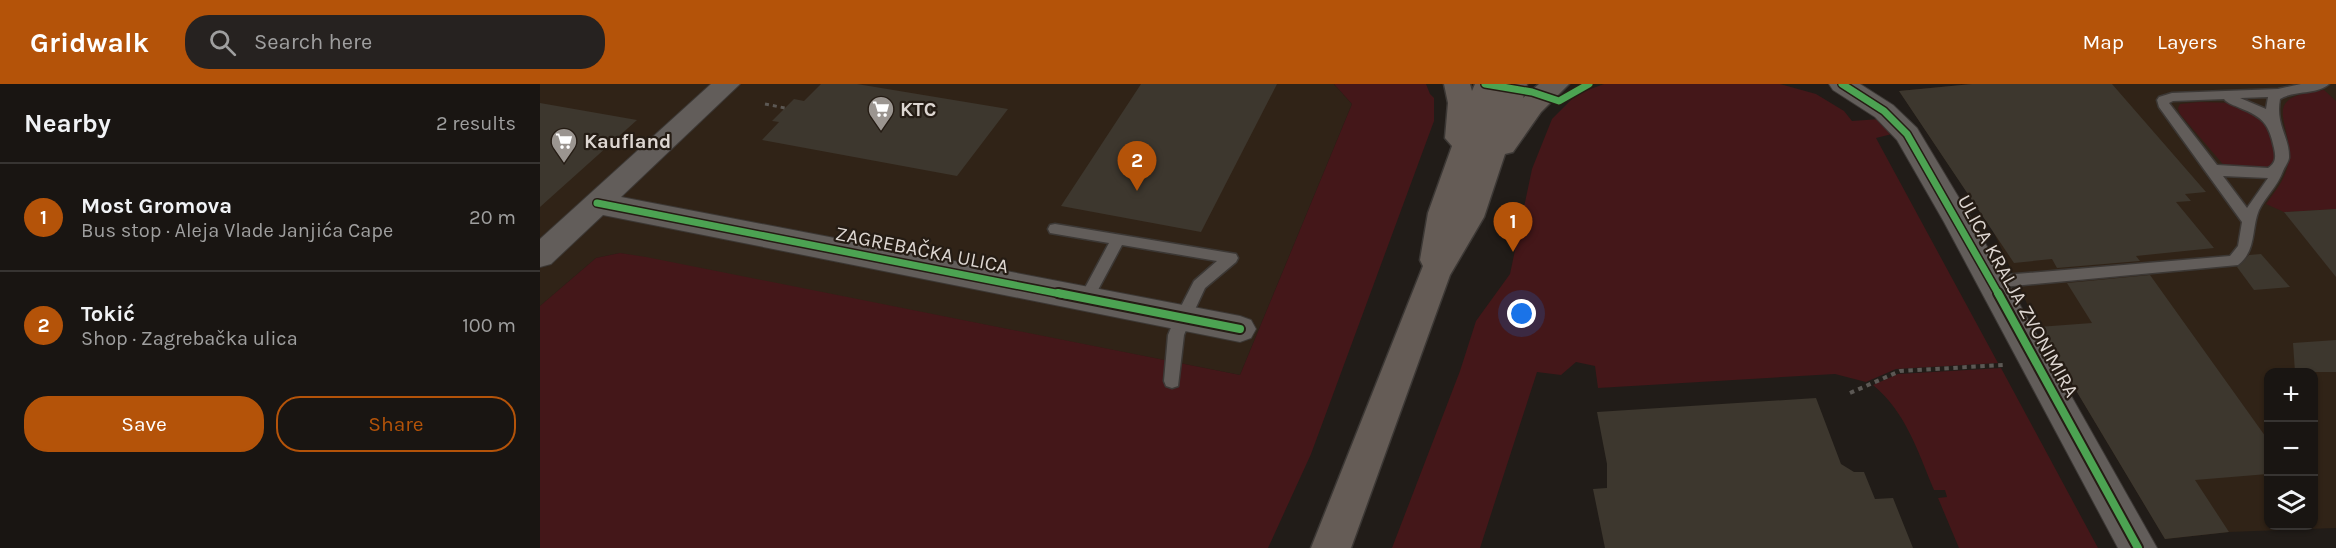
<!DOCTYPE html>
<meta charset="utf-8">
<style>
:root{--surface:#191512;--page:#262220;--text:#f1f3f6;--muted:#9f9f9f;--line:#373432;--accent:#b45309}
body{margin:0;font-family:Karla,sans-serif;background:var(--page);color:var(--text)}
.controls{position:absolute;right:18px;bottom:18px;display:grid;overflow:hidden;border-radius:12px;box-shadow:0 2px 4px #0004}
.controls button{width:54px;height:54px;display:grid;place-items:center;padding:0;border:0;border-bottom:2px solid var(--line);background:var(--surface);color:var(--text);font:30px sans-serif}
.you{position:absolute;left:982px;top:230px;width:21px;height:21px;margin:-15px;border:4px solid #fff;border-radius:50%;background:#1a73e8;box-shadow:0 0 0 9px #1a73e833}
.badge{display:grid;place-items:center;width:39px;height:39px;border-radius:50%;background:var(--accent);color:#fff;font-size:20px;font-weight:700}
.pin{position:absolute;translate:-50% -50px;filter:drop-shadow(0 2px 3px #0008)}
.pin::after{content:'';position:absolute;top:32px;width:21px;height:18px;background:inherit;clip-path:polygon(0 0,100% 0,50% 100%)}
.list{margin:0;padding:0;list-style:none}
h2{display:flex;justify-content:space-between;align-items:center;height:78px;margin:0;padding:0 24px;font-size:26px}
h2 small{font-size:20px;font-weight:400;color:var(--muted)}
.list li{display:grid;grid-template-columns:39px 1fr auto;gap:18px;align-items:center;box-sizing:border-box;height:108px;padding:0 24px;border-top:2px solid var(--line)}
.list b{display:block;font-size:22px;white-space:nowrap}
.list p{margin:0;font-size:20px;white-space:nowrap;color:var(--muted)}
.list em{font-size:20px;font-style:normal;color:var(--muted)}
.actions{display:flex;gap:12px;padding:18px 24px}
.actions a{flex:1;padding:14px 0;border:2px solid var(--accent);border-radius:24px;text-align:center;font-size:21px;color:var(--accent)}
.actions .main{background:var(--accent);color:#fff}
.icon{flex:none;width:33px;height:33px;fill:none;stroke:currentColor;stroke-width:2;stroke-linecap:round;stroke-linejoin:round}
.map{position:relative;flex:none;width:1796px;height:464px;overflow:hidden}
header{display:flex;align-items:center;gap:36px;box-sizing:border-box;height:84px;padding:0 30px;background:var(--accent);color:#fff}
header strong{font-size:28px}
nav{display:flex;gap:33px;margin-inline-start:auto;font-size:21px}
.search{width:420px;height:54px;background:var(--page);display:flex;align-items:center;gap:15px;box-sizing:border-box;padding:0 21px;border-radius:24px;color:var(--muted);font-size:22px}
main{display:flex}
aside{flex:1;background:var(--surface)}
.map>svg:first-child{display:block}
.built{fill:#302317;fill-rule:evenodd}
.green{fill:#441719}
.building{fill:#3d372e}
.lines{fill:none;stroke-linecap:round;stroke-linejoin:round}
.service-casing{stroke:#3c3835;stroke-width:3}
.minor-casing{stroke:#3c3835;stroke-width:2}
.primary-casing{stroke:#3c3835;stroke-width:3}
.path-far1{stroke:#5c5854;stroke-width:3;stroke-dasharray:4 4;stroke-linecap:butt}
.path{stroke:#5c5854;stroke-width:4;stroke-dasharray:4.5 4.5;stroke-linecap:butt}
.service{fill:#625d5a;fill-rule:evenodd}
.minor{fill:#625d5a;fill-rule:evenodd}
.primary{fill:#655c56;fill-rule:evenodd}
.cycleway-far1-casing{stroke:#251c14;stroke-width:10}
.cycleway-casing{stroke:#251c14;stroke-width:12}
.cycleway-far1{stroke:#4ca352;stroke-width:7}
.cycleway{stroke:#4ca352;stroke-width:8}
.labels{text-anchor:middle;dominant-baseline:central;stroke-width:4.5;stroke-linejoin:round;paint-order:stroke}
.poi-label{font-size:20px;font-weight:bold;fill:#ddd6d1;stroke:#251c14;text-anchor:start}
.street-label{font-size:20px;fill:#ddd6d1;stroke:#251c14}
</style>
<header>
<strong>Gridwalk</strong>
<div class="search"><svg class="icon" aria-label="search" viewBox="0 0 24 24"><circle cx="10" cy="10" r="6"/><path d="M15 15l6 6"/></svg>Search here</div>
<nav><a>Map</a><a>Layers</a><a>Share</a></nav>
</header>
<main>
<aside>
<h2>Nearby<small>2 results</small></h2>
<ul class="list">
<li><span class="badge">1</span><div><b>Most Gromova</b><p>Bus stop · Aleja Vlade Janjića Cape</p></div><em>20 m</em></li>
<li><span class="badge">2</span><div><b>Tokić</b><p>Shop · Zagrebačka ulica</p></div><em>100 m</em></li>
</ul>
<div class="actions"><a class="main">Save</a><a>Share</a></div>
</aside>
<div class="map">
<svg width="1796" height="464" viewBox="0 0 1796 464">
<rect width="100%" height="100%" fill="#211c18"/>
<g class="built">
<path d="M 0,0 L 794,0 L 812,20 L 700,291 L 80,169 L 56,174 L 0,222 Z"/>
<path d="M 1432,0 L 1796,0 L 1796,444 L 1689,448 L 1625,455 L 1498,243 L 1453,147 L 1359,7 ZM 1728,288 L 1774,288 L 1774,442 L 1728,442 Z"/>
</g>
<g class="green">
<path d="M 794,0 L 886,0 L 890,10 L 894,14 L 894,37 L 771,370 L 728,464 L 0,464 L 0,222 L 56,174 L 80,169 L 106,173 L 700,291 L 812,20 Z"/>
<path d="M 1064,0 L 1240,0 L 1276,10 L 1304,27 L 1312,37 L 1340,35 L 1352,50 L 1336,54 L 1458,279 L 1356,285 L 1326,298 L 1295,290 L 1058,304 L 1055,282 L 1036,278 L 1021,291 L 997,288 L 940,464 L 852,464 L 920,287 L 936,237 L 970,190 L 992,85 L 1012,35 L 1037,10 Z"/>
<path d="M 1784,6 L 1796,17 L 1796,125 L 1744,128 L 1726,120 C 1735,107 1746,95 1748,79 C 1755,37 1715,14 1784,6 Z"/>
<path d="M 1659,18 L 1696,19 L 1721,30 L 1738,66 L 1731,85 L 1687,85 L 1640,30 L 1638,24 L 1640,20 Z"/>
<path d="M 1461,284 L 1558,464 L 1419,464 L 1398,414 L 1407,413 L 1405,406 L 1394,406 C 1378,368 1366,328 1333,301 L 1358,290 Z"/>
</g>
<g class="building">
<path d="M 281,0 L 317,0 L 468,25 L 417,92 L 222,56 L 239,38 L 232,37 L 254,15 L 264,17 Z"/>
<path d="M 601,0 L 737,0 L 661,148 L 521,122 Z"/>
<path d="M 1432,0 L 1572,0 L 1666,108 L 1645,110 L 1651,117 L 1636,118 L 1674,164 L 1596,172 L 1600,177 L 1517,184 L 1512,175 L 1474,179 L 1359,7 Z"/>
<path d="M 0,19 L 97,36 L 0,123 Z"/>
<path d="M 1796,125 L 1796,193 L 1744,128 Z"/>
<path d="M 1721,170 L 1750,203 L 1714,206 L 1697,183 L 1709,171 Z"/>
<path d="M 1610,191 L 1728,356 L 1728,390 L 1655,396 L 1689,448 L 1625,455 L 1498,243 L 1552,239 L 1527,199 Z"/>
<path d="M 1796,256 L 1796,288 L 1755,288 L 1753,259 Z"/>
<path d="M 1276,314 L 1301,380 L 1314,388 L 1324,388 L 1335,415 L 1353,414 L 1373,464 L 1065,464 L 1053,405 L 1067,404 L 1067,380 L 1057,328 Z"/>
</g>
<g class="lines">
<g class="service-casing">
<g id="service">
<path d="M 1761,0 L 1789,0 C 1777,11 1754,6 1740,15 C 1735,41 1750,53 1749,74 C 1748,79 1745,82 1743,87 C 1737,103 1726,112 1719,126 C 1711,145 1717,166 1698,181 L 1452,204 L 1447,202 L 1445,198 L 1447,194 L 1452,192 L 1690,172 L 1698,162 L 1702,138 L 1619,23 L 1617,16 L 1619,13 L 1632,9 L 1738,5 ZM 1728,13 L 1726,25 L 1700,14 ZM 1684,15 C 1688,20 1694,21 1700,24 C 1723,33 1729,40 1734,64 C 1736,73 1736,79 1728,84 L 1677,81 L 1629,19 L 1633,17 ZM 1683,92 L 1728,94 L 1707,124 Z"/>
<path d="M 515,140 L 696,170 L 698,174 L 696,178 L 665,204 L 651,234 L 644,251 L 638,302 L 632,304 L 626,302 L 624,297 L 628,251 L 635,234 L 654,197 L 677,177 L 582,161 L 551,219 L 541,219 L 539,215 L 569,159 L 510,149 L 508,145 L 510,141 Z"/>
</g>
</g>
<g class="minor-casing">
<g id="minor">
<path d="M 171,0 L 200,0 L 81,113 L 700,232 L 711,236 L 716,245 L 711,254 L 700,258 L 63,131 L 11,180 L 0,183 L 0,155 Z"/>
<path d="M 1289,0 L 1320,0 L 1353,21 L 1377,44 L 1428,129 L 1617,464 L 1578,464 L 1404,138 L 1357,56 L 1335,33 L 1293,6 Z"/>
</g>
</g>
<g class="primary-casing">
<path id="primary" d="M 904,0 L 930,0 L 932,7 L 935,0 L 987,0 L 983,14 L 999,0 L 1029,0 L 1001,28 L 973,68 L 965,70 L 944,133 L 910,191 L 811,464 L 771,464 L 883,182 L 880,176 L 888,129 L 912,62 L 905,54 L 908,19 Z"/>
</g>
<path class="path-far1" d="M 225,20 L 245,24"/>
<path class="path" d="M 1310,309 L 1360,287 L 1463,281"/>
<use href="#service" class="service"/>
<use href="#minor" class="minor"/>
<use href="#primary" class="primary"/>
<g class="cycleway-far1-casing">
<g id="cycleway-far1">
<path d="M 945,0 L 992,8 L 1019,17 L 1049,0"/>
<path d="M 1302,0 L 1344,27 L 1367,50 L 1459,211"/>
<path d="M 57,119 L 526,211"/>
</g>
</g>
<g class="cycleway-casing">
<g id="cycleway">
<path d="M 518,209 L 700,245"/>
<path d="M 1458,209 L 1598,464"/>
</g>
</g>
<use href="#cycleway-far1" class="cycleway-far1"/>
<use href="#cycleway" class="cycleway"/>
</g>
<defs>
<g id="supermarket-pin" transform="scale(1.35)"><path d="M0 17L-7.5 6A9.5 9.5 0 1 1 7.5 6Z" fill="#9b9590" stroke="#251c14"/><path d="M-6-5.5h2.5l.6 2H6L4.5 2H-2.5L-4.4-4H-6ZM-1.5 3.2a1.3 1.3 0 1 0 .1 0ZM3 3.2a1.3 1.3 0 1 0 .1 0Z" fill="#fff"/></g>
</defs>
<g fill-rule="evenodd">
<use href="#supermarket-pin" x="341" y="25"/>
<use href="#supermarket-pin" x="24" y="57"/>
</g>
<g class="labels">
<g class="poi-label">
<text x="360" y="25">KTC</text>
<text x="44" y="57">Kaufland</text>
</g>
<g class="street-label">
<text transform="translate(382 166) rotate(11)">ZAGREBAČKA ULICA</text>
<text transform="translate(1478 212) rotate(61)">ULICA KRALJA ZVONIMIRA</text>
</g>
</g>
</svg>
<div class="controls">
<button>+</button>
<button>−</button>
<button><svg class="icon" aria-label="layers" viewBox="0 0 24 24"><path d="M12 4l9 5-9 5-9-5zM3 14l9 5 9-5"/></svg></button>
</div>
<div class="you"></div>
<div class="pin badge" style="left:973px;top:168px">1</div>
<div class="pin badge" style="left:597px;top:107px">2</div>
</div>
</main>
